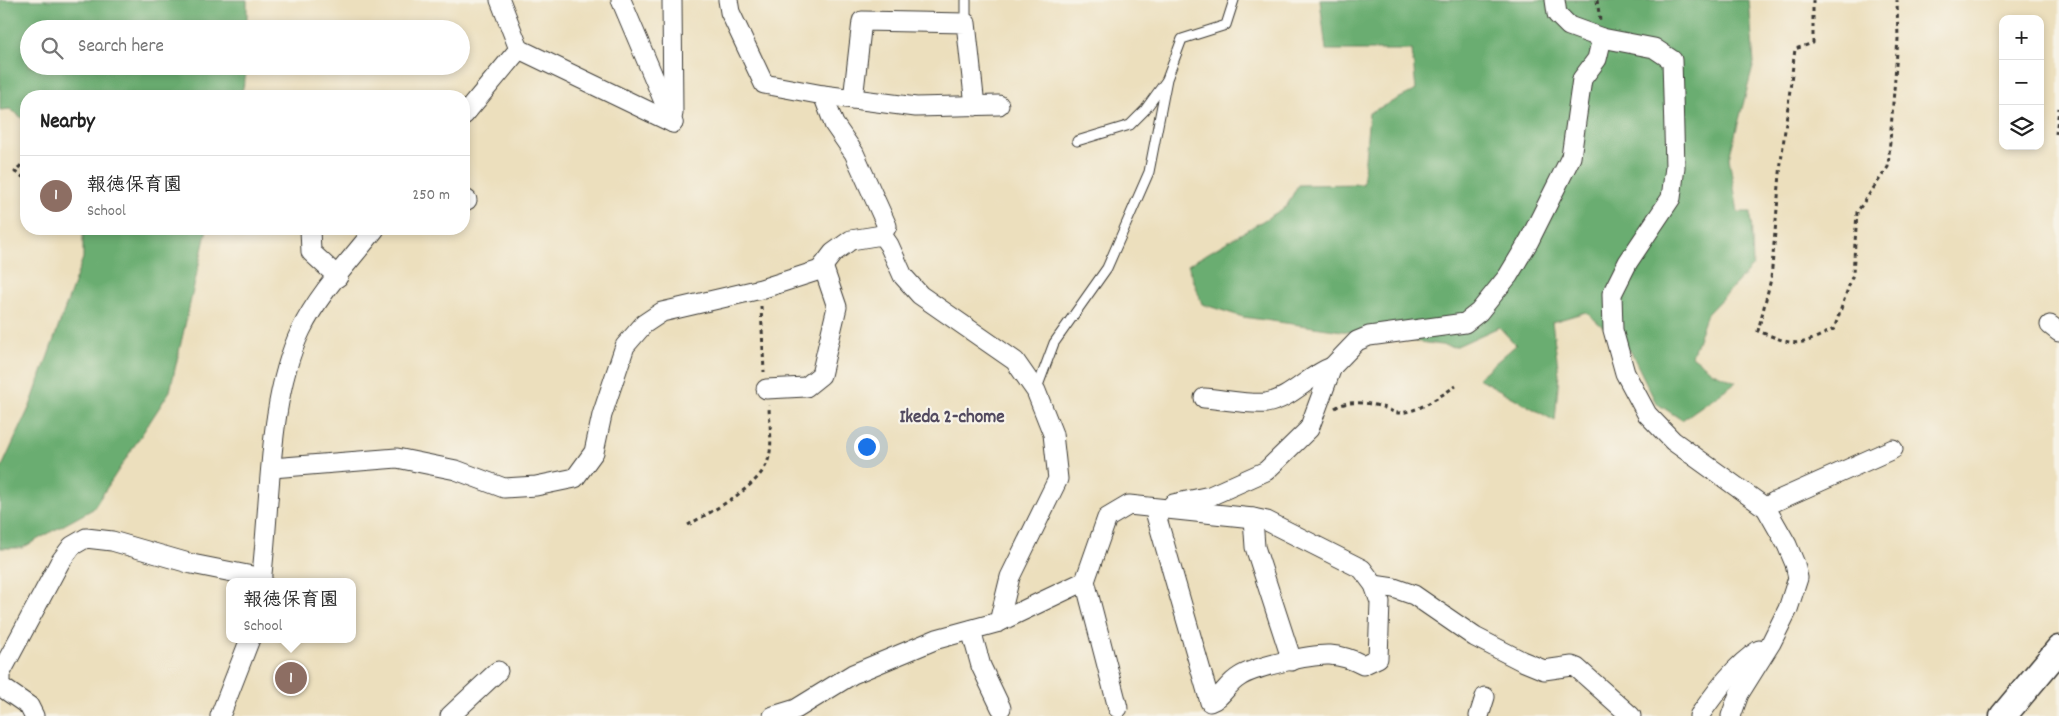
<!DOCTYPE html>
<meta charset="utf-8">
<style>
:root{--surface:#fff;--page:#f2f2f2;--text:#222;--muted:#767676;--line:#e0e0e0;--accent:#7c3aed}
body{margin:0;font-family:Dekko,"Klee One",sans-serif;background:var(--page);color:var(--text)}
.controls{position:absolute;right:15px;top:15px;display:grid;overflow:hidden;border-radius:10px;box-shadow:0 2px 8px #0003}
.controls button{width:45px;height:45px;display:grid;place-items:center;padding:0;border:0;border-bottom:1px solid var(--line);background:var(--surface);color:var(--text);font:25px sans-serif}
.you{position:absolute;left:866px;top:446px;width:18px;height:18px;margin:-12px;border:4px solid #fff;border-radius:50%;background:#1a73e8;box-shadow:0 0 0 8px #1a73e833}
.badge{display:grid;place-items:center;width:32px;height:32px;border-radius:50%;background:var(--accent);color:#fff;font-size:16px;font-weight:700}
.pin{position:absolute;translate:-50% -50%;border:2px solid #fff;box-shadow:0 1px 5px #0006}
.popup{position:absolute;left:226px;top:578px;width:130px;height:65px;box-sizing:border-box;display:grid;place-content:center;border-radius:10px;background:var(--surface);filter:drop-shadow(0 1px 4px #0005);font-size:16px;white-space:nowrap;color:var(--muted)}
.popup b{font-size:19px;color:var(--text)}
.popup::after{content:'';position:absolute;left:50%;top:100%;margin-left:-10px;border:10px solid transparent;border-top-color:var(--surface)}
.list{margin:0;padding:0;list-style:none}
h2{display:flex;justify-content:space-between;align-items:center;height:65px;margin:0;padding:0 20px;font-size:21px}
h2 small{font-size:16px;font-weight:400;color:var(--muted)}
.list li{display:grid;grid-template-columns:32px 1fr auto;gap:15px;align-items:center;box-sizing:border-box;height:80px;padding:0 20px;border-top:1px solid var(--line)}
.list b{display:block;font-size:19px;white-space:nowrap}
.list p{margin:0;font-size:16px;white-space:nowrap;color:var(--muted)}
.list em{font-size:16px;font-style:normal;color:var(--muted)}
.icon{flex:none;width:28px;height:28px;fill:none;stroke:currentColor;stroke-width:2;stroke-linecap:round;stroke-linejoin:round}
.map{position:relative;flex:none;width:2059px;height:716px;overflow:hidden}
.search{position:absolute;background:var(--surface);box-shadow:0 2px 8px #0003;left:20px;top:20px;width:450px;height:55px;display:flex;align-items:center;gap:12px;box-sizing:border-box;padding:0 18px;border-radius:28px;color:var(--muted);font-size:19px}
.panel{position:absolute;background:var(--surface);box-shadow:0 2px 8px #0003;left:20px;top:90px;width:450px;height:145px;border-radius:20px}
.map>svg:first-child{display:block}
.forest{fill:#6bad71;stroke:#446446}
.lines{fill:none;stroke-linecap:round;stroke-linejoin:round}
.service-casing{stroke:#3b3934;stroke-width:11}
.minor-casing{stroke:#3b3934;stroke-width:21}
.secondary-casing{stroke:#3b3934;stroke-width:29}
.path{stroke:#3b3934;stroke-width:3;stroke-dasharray:4 4;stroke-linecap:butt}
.service{stroke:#fff;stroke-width:9}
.minor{stroke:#fff;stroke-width:19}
.secondary{stroke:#fff;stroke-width:26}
.labels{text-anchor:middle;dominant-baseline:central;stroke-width:4.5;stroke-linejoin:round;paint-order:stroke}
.neighbourhood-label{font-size:19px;font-weight:bold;fill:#534b60;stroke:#f7f3e8}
</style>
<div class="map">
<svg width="2059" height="716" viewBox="0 0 2059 716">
<rect width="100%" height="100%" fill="#f7f3e8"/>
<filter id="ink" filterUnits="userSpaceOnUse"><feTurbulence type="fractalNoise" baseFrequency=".02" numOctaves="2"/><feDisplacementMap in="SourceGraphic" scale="10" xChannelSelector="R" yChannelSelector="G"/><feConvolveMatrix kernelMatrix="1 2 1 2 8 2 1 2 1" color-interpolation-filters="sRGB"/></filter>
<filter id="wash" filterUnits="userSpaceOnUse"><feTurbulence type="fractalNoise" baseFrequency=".0096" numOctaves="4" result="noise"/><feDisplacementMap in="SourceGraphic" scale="20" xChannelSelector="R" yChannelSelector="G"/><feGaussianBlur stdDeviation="1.12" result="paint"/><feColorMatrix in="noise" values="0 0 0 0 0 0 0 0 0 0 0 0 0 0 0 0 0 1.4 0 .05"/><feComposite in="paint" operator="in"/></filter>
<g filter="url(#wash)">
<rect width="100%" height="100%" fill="#ecdfbd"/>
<g class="forest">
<path d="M 0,0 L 247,0 L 247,29 L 29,29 L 29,66 L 248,66 L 241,96 L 26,96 L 26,121 L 10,109 L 0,110 Z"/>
<path d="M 1320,0 L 1749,0 L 1754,63 L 1729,158 L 1738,212 L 1751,212 L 1753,266 L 1707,314 L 1692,356 L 1713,372 L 1736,382 L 1682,420 L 1656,403 L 1631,352 L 1586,312 L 1552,322 L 1559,374 L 1555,421 L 1478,378 L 1516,345 L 1499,327 L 1455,347 L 1243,317 L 1202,304 L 1188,265 L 1286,207 L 1298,185 L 1363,184 L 1369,113 L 1416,90 L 1412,50 L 1326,50 Z"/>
<path d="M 83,229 L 207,229 L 170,391 L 93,509 L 22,548 L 0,548 L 0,471 L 30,406 L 83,258 Z"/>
</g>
</g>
<g filter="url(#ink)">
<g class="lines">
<g class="service-casing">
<g id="service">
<path d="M 966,0 L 966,23"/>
<path d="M 1077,141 L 1130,125 L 1145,110 L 1166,81"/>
<path d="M 1036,391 L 1054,343 L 1107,268 L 1149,172 L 1167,79 L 1182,39 L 1226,25 L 1234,0"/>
</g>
</g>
<g class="minor-casing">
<g id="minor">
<path d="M 500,0 L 519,49 L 673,123"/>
<path d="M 621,0 L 673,123"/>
<path d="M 672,0 L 673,114"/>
<path d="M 728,0 L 730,12 L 764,84 L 823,95 L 916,107 L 999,105"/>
<path d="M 1555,0 L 1557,14 L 1569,26 L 1602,38 L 1654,48 L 1672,60 L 1675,167 L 1671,198 L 1628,262 L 1612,294 L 1613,330 L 1625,373 L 1647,414 L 1673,441 L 1766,508 L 1787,545 L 1795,564 L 1798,578 L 1788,609 L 1771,643 L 1739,694 L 1731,716"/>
<path d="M 823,95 L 834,124 L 854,153 L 887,226 L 882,235"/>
<path d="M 853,99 L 862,21 L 966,23 L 975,106"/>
<path d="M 464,115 L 519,49"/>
<path d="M 464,201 L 467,200"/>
<path d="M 310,229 L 311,252 L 338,277"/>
<path d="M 882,235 L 889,245 L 903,276 L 920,295 L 1015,361 L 1036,391 L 1053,434 L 1058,479 L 1010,577 L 999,622"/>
<path d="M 2050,325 L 2059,332"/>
<path d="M 766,389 L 806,387 L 821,375 L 837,307 L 823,266"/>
<path d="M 1204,398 C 1221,399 1250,405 1266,403 C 1291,399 1309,375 1332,367"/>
<path d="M 272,468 L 397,458 L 456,470 L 504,488 L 536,486 L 575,478 L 594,452 L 602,415 L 625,346 L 644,324 L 662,312 L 761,289 L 820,270 L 833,253 L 851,240 L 882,235"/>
<path d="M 1173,504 L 1210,496 L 1266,471 L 1309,429 L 1332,367 L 1357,341 L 1369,336 L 1465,323 L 1479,312 L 1508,276 L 1529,241 L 1571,157 L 1582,79 L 1597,59 L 1602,38"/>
<path d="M 1766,508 L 1774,502 L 1893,449"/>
<path d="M 1253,518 L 1255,547 L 1292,661"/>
<path d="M 1085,581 L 1118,708"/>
<path d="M 261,582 C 271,504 267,400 301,330 C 319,293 350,261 375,229"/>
<path d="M 1374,585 L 1394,588 L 1414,595 L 1475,637 L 1522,661 L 1544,670 L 1572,666 L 1577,668 L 1631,716"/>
<path d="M 971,630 L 981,666 L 1001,708"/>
<path d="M 0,680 L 0,674 L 60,562 L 72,546 L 86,538 L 112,541 L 192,564 L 262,578"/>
<path d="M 0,686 L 29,706 L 34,716"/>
<path d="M 220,716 L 250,639"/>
<path d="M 450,716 L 498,671"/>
<path d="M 773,716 L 796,709 L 853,674 L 937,639 L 999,622 L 1085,581 L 1107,518 L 1129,505 L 1253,518 L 1267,521 L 1362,569 L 1374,585 L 1380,602 L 1378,658 L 1363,665 C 1352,659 1342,656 1330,655 C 1312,654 1253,667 1239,677 C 1227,684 1223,697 1210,702 L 1154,508"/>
<path d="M 1479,716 L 1485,697"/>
<path d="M 1699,716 C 1716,692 1734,666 1759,650"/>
</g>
</g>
<g class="secondary-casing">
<path id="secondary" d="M 2003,716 L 2059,649"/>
</g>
<g class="path">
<path d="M 1597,0 L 1600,20"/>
<path d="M 1813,0 L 1813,43 L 1795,49 L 1781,162 L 1771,279 L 1758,331 C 1797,346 1796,348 1834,329 L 1853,274 L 1857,212 L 1888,167 L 1898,39 L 1897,0"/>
<path d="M 2056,134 L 2059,108"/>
<path d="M 26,159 L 15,172 L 26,179"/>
<path d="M 761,306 L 764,372"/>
<path d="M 1335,408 C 1348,399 1371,403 1385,408 C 1390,410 1394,413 1399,413 C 1421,411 1438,397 1456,386"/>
<path d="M 688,525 C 712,511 756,489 767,463 C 774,447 769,423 769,405"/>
</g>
<use href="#service" class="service"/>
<use href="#minor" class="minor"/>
<use href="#secondary" class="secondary"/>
</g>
</g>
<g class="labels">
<g class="neighbourhood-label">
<text x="952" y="418">Ikeda 2-chome</text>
</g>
</g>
</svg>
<div class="controls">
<button>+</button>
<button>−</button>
<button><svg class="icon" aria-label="layers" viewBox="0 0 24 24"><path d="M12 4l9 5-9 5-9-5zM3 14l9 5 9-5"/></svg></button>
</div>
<div class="you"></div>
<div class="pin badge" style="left:291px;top:678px;background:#8d6e63">1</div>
<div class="popup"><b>報徳保育園</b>School</div>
<div class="search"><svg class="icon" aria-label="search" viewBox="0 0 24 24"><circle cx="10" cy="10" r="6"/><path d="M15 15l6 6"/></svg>Search here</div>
<section class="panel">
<h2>Nearby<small></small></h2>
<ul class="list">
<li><span class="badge" style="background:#8d6e63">1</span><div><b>報徳保育園</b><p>School</p></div><em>250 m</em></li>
</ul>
</section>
</div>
